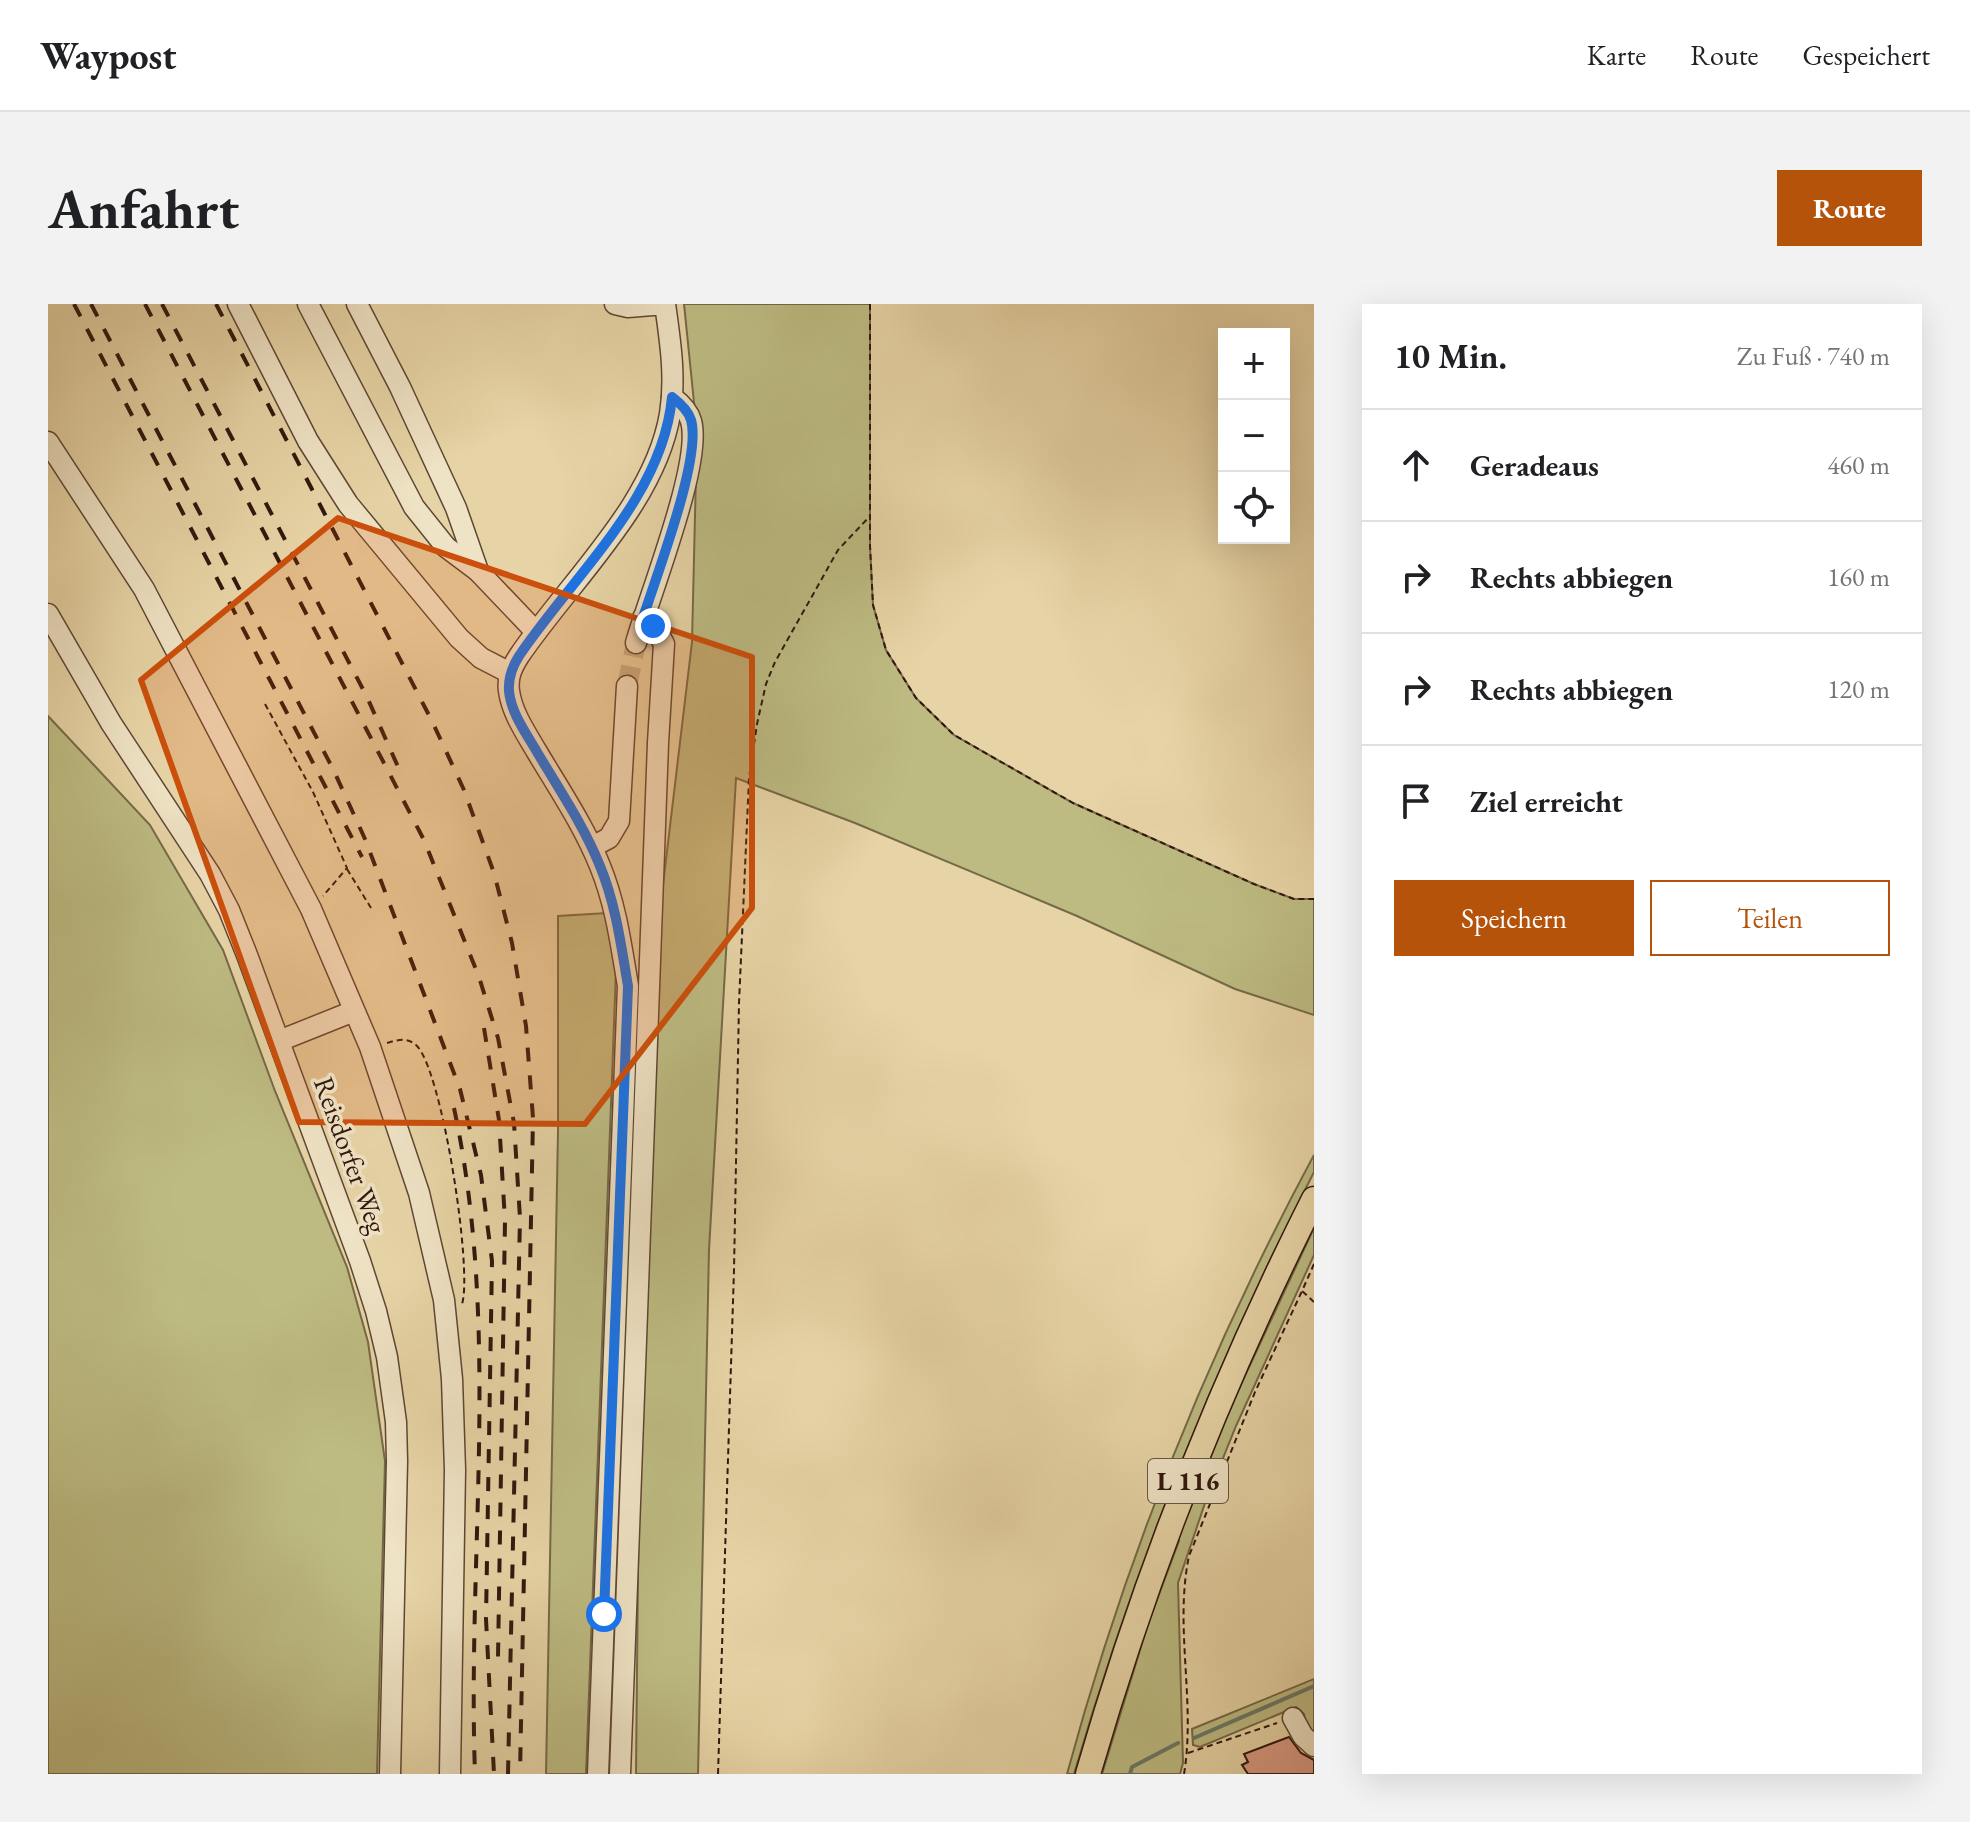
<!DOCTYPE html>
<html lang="de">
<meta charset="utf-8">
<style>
:root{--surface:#fff;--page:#f2f2f2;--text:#202124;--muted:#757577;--line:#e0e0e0;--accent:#b45309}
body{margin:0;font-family:"EB Garamond",serif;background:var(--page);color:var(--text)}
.controls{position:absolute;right:24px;top:24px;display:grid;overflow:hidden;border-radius:0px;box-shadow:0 8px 32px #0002}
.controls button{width:72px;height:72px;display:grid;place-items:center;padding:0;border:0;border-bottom:2px solid var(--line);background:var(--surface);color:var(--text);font:40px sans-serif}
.stop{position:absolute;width:24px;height:24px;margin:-18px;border:6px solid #1a73e8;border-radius:50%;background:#fff}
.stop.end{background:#1a73e8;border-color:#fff;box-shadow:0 2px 8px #0008}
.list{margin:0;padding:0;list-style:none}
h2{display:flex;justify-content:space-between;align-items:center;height:104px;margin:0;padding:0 32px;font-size:34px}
h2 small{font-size:26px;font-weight:400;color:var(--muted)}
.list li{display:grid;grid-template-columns:52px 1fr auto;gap:24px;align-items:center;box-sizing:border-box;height:112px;padding:0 32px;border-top:2px solid var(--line)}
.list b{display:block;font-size:30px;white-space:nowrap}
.list em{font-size:26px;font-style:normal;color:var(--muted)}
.actions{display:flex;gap:16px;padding:24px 32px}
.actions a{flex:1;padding:18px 0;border:2px solid var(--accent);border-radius:0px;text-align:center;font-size:28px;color:var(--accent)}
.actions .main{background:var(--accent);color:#fff}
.icon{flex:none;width:44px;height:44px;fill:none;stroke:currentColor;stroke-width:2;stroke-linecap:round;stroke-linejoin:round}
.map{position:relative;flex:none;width:1266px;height:1470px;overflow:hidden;border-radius:0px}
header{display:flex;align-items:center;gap:48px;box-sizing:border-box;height:112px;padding:0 40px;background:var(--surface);border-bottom:2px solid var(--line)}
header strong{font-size:38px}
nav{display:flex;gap:44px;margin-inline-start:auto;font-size:28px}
.intro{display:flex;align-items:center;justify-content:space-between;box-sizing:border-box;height:192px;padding:0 48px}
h1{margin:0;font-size:56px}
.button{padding:20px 36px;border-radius:0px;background:var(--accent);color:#fff;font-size:28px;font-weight:700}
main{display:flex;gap:48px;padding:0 48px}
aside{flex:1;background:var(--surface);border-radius:0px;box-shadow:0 8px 32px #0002}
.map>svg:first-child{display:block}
.green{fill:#bdbb82;stroke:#766948;stroke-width:2}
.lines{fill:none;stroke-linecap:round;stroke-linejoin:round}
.stream{stroke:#6e7869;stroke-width:4}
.building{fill:#da9b85;stroke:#30170e;stroke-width:2}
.minor-tunnel{stroke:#c2ae88;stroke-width:20;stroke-dasharray:20 10;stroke-linecap:butt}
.minor-casing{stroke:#5e4634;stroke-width:23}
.major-casing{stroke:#30170e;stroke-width:27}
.path{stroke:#30170e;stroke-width:2;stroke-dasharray:6 4;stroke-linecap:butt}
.minor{stroke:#efe3c5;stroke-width:20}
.major{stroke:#e7d4a6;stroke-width:24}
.rail{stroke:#30170e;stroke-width:4;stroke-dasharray:14 14;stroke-linecap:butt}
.route{stroke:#1a73e8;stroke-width:10}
.marked{fill:#cc4f0c;fill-opacity:0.2;stroke:#cc4f0c;stroke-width:6;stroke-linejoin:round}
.labels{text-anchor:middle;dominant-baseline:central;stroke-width:7;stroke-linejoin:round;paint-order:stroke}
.shield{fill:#efe3c5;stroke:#695445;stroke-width:2}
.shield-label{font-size:26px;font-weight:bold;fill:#30170e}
.street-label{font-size:28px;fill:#30170e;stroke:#efe3c5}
</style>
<header>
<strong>Waypost</strong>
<nav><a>Karte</a><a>Route</a><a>Gespeichert</a></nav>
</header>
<div class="intro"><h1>Anfahrt</h1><a class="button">Route</a></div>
<main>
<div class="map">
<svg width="1266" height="1470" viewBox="0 0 1266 1470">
<rect width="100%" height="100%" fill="#e7d4a6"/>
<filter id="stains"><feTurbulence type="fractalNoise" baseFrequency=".0025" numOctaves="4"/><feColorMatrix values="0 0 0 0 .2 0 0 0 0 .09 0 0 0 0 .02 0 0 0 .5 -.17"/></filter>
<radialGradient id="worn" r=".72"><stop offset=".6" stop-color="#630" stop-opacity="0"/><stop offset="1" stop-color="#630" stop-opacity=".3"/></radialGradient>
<g class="green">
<path d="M 636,0 L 822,0 L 822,242 L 825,301 L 838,346 L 868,394 L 906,431 L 1025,499 L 1206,580 L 1246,595 L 1266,595 L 1266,711 L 1187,685 L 1029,612 L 807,519 L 688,474 L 661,946 L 650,1470 L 588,1470 L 591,1163 L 612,606 L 644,338 L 649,128 Z"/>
<path d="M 0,412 L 102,521 L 175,646 L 227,787 L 299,963 L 320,1038 L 337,1157 L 329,1470 L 0,1470 Z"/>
<path d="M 559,609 L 568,666 L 538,1470 L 498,1470 L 510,827 L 510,612 Z"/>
<path d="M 1266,851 L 1266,868 C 1167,1060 1087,1262 1026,1470 L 1019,1470 C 1077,1256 1161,1046 1266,851 Z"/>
<path d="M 1266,924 L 1266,951 L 1188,1122 L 1157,1199 L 1130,1279 L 1135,1459 L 1132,1470 L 1054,1470 L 1100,1320 L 1131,1237 L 1130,1233 L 1182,1104 Z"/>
<path d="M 1266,1375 L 1266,1427 L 1260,1429 L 1256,1410 L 1248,1403 L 1152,1443 L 1145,1441 L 1144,1425 Z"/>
</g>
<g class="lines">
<g class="stream">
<path d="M 1146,1434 L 1266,1382"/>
<path d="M 1082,1470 L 1084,1463 L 1130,1439"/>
</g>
</g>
<path class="building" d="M 1241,1433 L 1253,1449 L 1266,1456 L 1266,1470 L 1200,1470 L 1194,1461 L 1200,1458 L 1196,1450 Z"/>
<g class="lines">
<path class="minor-tunnel" d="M 579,382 L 588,339"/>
<g class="minor-casing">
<g id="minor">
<path d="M 190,0 L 260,137 L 300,200 L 411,334 L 433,354 L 462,369"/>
<path d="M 260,0 L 366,203 L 398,243 L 430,267"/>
<path d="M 309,0 L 352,83 L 408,204 L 430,267 L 488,328"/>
<path d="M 0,138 L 96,285 L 263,605 L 322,743 L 371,889 L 396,996 L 404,1075 L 407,1166 L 402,1470"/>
<path d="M 0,310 L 63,419 L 162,570 L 181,606 L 199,651 L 312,957 L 328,1007 L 339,1053 L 348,1118 L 349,1157 L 342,1470"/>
<path d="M 588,339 C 601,292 655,158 643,117 C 640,106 632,99 624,93"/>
<path d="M 544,543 L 561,534 L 571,517 L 579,382"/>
<path d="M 231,737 L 306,707"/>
<path d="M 1245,1414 L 1255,1432 L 1266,1442"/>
<path d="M 550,1470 L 580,682 C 573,641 568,601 552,562 C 536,522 511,485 489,448 C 478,429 464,409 461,387 C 459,373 464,363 471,352 C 521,278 607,200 622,110 C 628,73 622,36 617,0 L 580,3 L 567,0"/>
<path d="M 572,1470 L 610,439 L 616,340 L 608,325 L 595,314"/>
</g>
</g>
<g class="major-casing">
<path id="major" d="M 1040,1470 C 1097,1272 1173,1079 1266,895"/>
</g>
<g class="path">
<path d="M 822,0 L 822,242 L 825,301 L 838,346 L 868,394 L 906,431 L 1025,499 L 1206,580 L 1246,595 L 1266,595"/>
<path d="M 217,400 L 265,488 L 299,564 L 275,592"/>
<path d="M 299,565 L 323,604"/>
<path d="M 339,739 C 349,736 359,733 368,741 C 394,764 425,967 414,1000"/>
<path d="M 1266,960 L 1254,987 L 1266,998"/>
<path d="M 1140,1449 L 1229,1419"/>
<path d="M 670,1470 L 686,966 L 691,699 L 701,474 L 709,420 L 718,380 L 727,358 L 790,246 L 822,212"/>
<path d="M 1136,1470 C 1148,1398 1126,1323 1141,1252 L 1207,1088 L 1254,987"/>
</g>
<use href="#minor" class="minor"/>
<use href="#major" class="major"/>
<g class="rail">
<path d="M 26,0 L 314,553"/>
<path d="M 43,0 L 286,467 L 317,535 L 412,785 L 433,871 L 444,957 L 438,1315 L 446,1470"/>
<path d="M 97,0 L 376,536 L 431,673 L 450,734 L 466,819 L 472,914 L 460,1470"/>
<path d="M 114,0 L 319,393 L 355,474"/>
<path d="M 168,0 L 384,417 L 416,486 L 446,569 L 464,639 L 478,722 L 485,814 L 472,1470"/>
<path d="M 436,724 L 451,816 L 457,917 L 450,1354"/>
<path d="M 406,804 C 453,1023 419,1248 427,1470"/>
</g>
</g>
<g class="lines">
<path class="route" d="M 556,1310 L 580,682 C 573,641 568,601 552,562 C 536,522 511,485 489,448 C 478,429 463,409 461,387 C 460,373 464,363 471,352 C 525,272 615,193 624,93 C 632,99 640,106 643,116 C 654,154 608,272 595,314 L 605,322"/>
</g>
<path class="marked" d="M 290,214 L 704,353 L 704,604 L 537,820 L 251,818 L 93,376 Z"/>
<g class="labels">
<rect class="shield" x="1100" y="1155" width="80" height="44" rx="6"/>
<g class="shield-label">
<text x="1140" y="1177">L 116</text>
</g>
<g class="street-label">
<text transform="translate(303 851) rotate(70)">Reisdorfer Weg</text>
</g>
</g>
<rect width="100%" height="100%" filter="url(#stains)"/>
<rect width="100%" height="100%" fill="url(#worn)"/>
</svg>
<div class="controls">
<button>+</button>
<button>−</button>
<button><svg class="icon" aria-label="locate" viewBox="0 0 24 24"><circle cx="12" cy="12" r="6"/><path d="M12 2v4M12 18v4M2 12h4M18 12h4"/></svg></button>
</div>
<div class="stop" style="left:556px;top:1310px"></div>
<div class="stop end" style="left:605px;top:322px"></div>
</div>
<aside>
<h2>10 Min.<small>Zu Fuß · 740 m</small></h2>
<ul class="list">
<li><svg class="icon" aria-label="ahead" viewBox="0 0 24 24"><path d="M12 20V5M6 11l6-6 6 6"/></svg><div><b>Geradeaus</b></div><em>460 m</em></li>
<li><svg class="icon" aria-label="right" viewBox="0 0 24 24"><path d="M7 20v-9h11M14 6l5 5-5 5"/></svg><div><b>Rechts abbiegen</b></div><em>160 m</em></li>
<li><svg class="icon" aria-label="right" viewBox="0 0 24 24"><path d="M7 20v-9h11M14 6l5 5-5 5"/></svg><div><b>Rechts abbiegen</b></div><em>120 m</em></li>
<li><svg class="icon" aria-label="arrive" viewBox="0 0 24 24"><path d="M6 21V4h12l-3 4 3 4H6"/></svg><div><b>Ziel erreicht</b></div></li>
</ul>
<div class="actions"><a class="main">Speichern</a><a>Teilen</a></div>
</aside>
</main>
